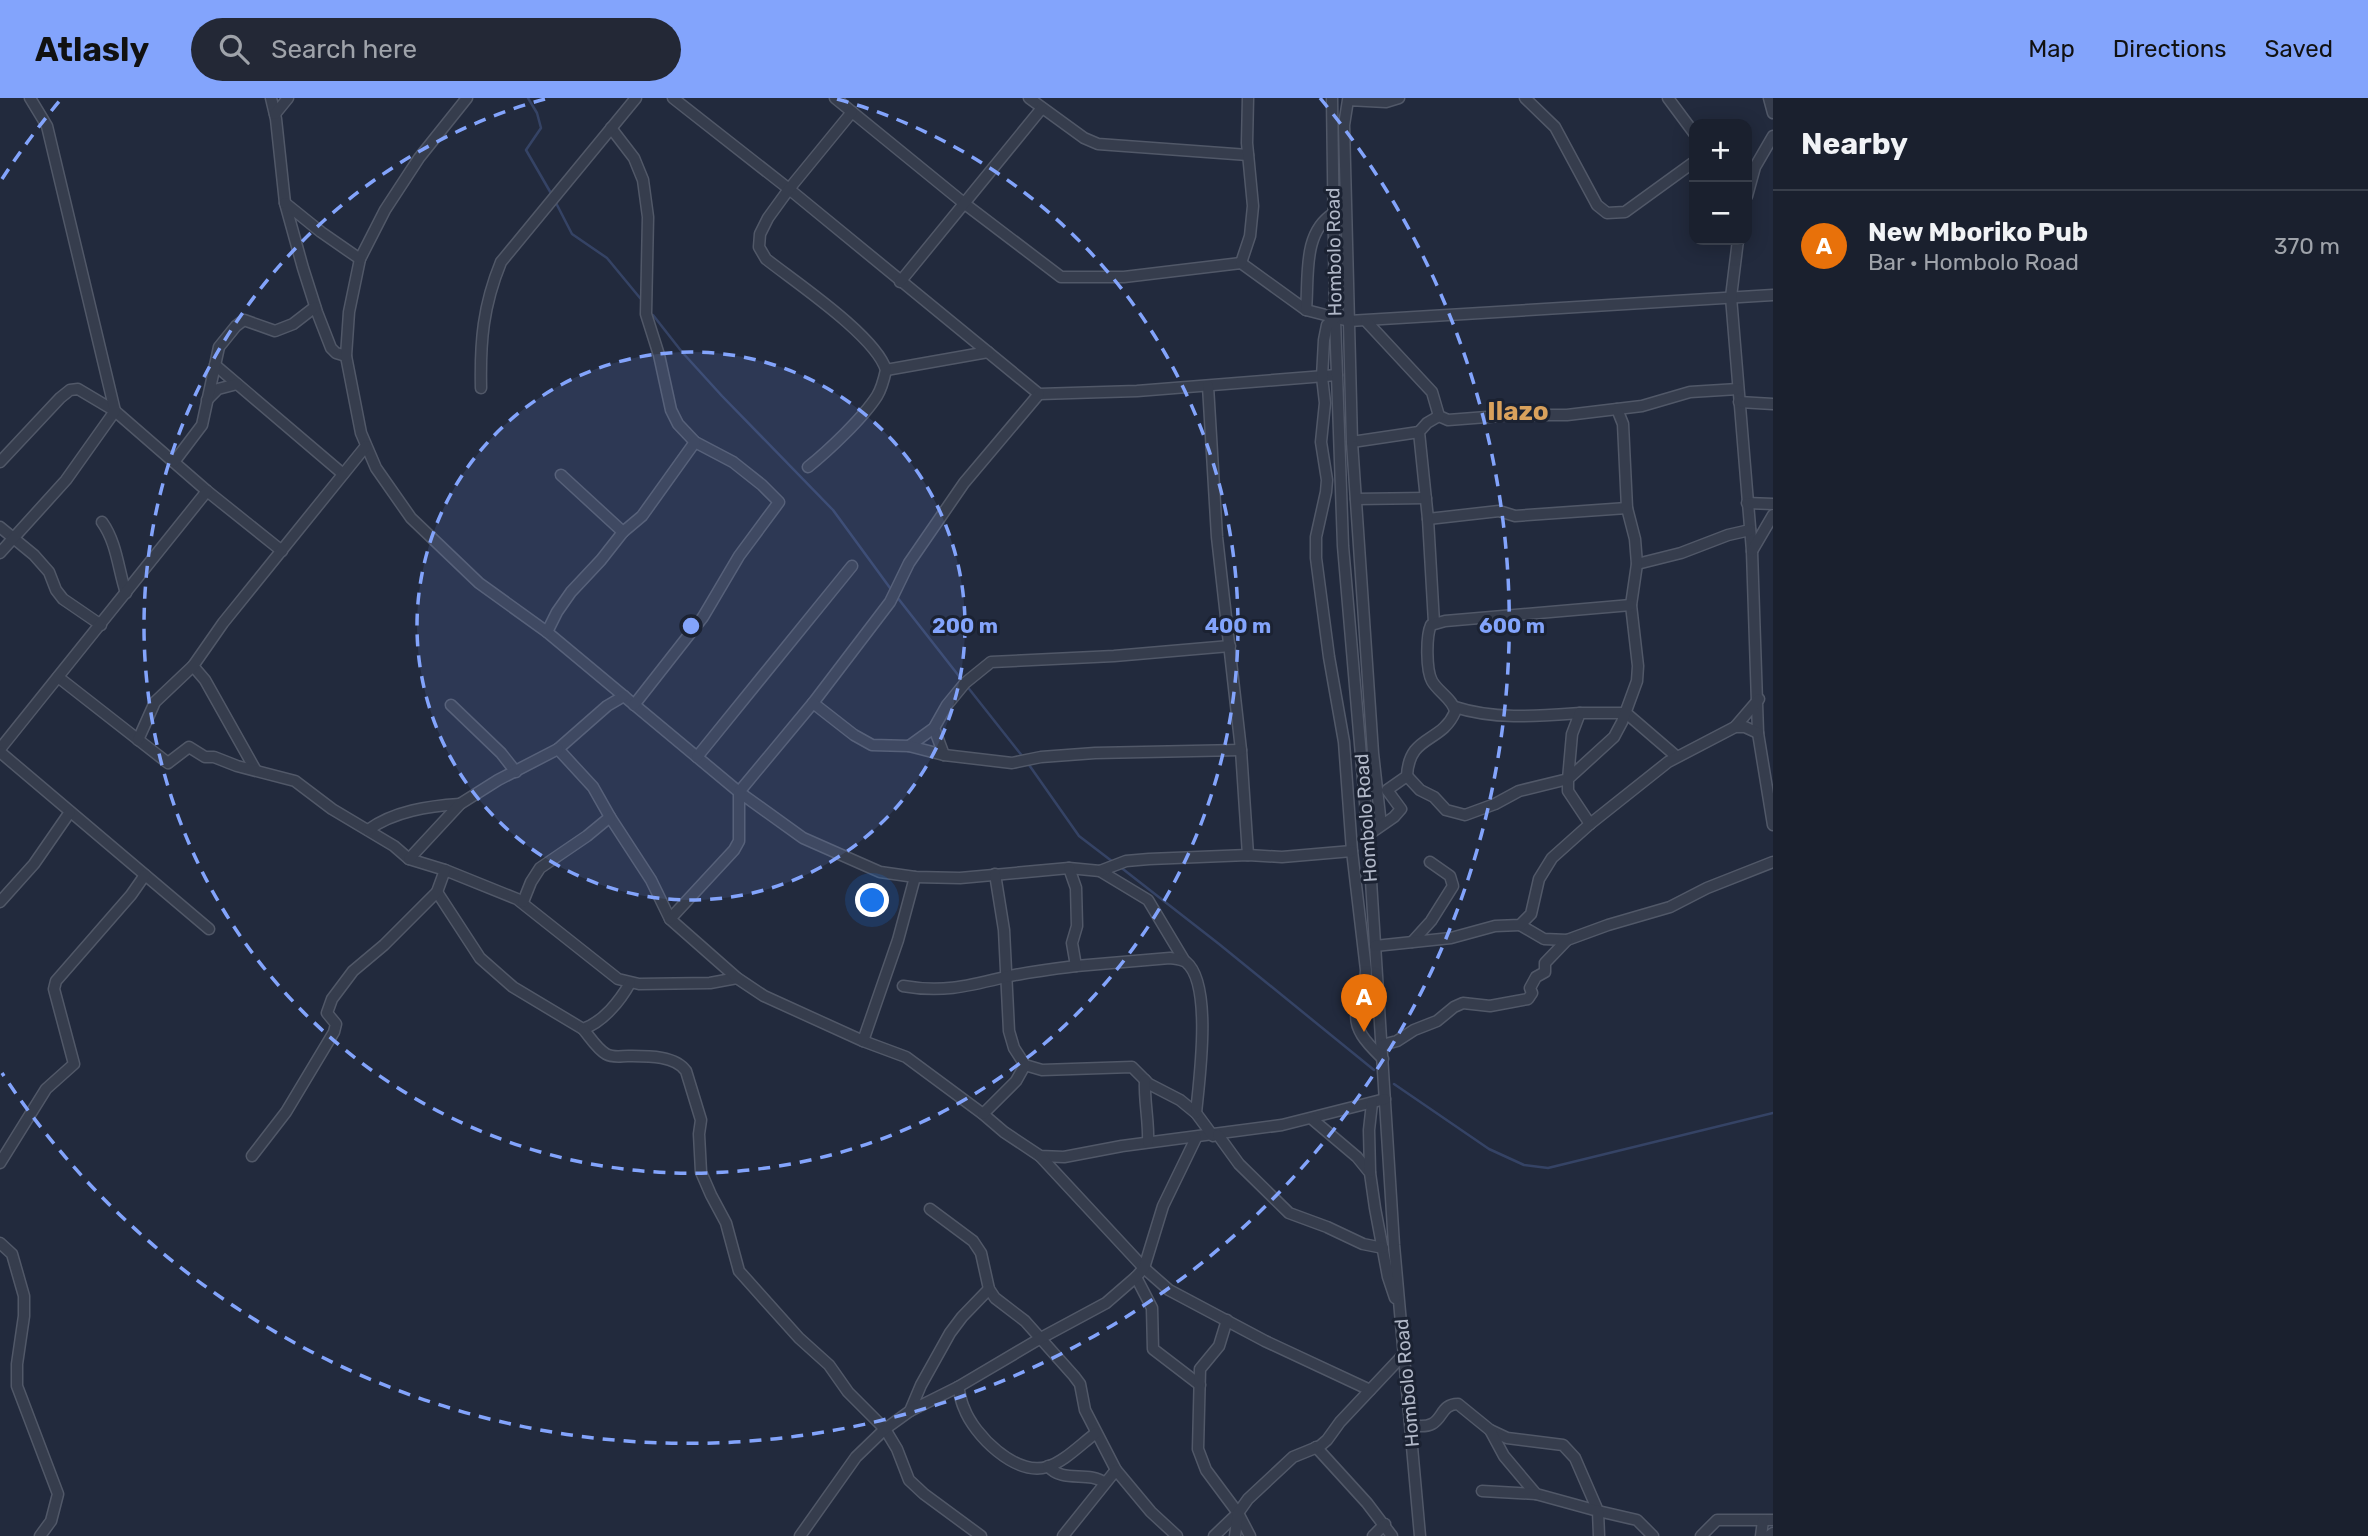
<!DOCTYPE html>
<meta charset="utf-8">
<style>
:root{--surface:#1a202e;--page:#232836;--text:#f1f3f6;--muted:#9fa3aa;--line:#383e4a;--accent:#83a4fc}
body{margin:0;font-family:Rubik,sans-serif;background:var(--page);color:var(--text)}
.controls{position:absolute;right:21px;top:21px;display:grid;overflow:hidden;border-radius:14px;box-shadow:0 4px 18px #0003}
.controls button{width:63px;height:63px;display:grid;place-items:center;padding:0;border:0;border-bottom:2px solid var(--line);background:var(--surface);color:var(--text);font:35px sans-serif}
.you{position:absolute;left:873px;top:803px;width:24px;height:24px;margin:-18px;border:5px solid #fff;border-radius:50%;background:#1a73e8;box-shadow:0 0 0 10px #1a73e833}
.badge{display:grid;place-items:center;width:46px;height:46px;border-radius:50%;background:var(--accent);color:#fff;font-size:23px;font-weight:700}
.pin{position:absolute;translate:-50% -58px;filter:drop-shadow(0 2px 4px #0008)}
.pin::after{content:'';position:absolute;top:37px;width:24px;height:21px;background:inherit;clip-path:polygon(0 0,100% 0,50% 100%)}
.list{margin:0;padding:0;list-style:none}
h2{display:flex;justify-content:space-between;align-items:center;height:91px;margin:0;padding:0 28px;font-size:30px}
h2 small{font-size:23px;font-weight:400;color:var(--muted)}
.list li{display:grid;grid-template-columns:46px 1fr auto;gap:21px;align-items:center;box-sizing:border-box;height:112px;padding:0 28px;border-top:2px solid var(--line)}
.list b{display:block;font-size:26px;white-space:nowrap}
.list p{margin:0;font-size:23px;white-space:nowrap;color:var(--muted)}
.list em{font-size:23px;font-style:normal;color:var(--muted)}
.icon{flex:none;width:38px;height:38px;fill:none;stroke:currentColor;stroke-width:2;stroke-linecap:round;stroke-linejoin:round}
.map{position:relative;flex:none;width:1773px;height:1438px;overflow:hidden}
header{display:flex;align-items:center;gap:42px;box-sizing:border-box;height:98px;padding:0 35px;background:var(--accent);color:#111}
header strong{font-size:33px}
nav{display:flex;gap:38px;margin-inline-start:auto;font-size:24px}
.search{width:490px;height:63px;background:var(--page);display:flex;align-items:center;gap:18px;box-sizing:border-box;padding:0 24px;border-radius:38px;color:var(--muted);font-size:26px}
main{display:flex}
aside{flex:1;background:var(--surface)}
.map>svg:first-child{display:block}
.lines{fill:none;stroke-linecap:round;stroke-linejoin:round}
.stream{stroke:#354365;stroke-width:2.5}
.minor-casing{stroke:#515868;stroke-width:13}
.minor{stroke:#363d4d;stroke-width:10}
.ring{fill:none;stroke:#83a4fc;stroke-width:3.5;stroke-dasharray:12 9}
.labels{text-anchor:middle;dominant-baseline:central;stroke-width:6;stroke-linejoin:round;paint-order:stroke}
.street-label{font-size:19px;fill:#b1b8c8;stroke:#1b2232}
.district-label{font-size:26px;font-weight:bold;fill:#d9a15c;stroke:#1b2232}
.centre{fill:#83a4fc;stroke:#1b2232;stroke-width:3.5}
.ring-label{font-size:21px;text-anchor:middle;font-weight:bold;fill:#83a4fc;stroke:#1b2232;stroke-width:6;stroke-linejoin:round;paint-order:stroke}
</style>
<header>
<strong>Atlasly</strong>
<div class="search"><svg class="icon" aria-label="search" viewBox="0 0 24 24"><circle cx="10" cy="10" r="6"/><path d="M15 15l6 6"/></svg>Search here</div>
<nav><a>Map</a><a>Directions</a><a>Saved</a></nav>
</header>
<main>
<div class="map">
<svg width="1773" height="1438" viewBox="0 0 1773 1438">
<rect width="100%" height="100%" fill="#222a3d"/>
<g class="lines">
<g class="stream">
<path d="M 528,0 L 537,15 L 541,30 L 526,52 L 552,97"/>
<path d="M 555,103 L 572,136 L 607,160 L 640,200"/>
<path d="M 653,217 L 682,254 L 722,298 L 833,412 L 893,494"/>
<path d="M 897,499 L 962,582"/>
<path d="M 966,587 L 1023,659"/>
<path d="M 1027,664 L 1079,738 L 1113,764"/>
<path d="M 1119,768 L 1219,846 L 1374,972"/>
<path d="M 1394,986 L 1489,1051 L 1524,1067 L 1548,1070 L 1773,1015"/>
</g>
<g class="minor-casing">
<g id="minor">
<path d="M 271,0 L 276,21 L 285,105 L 303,170 L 317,214 L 331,250 L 336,255 L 346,258"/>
<path d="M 467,0 L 419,60 L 385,112 L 360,161 L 349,214 L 346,258 L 361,335 L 376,370 L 411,420 L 479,485 L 547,534 L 739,694 L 803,740 L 880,774 L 915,779 L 960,780 L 1069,770 L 1100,773 L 1148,802 L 1184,862"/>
<path d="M 673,0 L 789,91 L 1039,296 L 1137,293 L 1337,277"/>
<path d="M 835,0 L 965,106 L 1061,179 L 1124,179 L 1241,165 L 1306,212 L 1349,223 L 1773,197"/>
<path d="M 1029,0 L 1084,40 L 1098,46 L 1248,57"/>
<path d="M 1332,0 L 1335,220 L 1343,448 L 1369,751 L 1394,1147 L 1420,1438"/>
<path d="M 1525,0 L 1555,29 L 1597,107 L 1607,115 L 1625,114 L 1694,64"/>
<path d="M 1668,0 L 1694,35"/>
<path d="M 1769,0 L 1773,15"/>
<path d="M 275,16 L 288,0"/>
<path d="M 611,30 L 634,60 L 643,82 L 648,119 L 646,216 L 659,257 L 671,312 L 678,326 L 695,344 L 733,364 L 762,387 L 779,404 L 739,458 L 703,519 L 634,607"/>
<path d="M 1747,98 L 1755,69 L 1773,38"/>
<path d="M 285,105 L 321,134 L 360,161"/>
<path d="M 1738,142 L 1731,199 L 1752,453 L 1758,635 L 1773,727"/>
<path d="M 1241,165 L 1250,138 L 1253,108 L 1247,45 L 1248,0"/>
<path d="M 900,184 L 1042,10"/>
<path d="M 1306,212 C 1309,179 1302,134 1334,115"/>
<path d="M 1335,220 L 1327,227 L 1324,242 L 1322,279 L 1325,305 L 1321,344 L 1327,382 L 1326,394 L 1316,439 L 1316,460 L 1329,559 L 1344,644 L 1352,753 L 1366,872 C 1366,887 1360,898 1357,912 C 1352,932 1370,948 1383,961"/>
<path d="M 1366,223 L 1432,294 L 1439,318 L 1448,322 L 1513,317 L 1567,317 L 1642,308 L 1690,294 L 1738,291"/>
<path d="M 215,267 L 343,376"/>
<path d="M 886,272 L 988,254"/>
<path d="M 1208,288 L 1217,439 L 1241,652 L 1248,757"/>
<path d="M 481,290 C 480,243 483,208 501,164 L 636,0"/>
<path d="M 207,302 L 218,291 L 237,286"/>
<path d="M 1739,304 L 1773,306"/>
<path d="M 1352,344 L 1419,334"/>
<path d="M 0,364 L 60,300 L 70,292 L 78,291 L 115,313 L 207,393 L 282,453"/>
<path d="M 174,364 L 202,327 L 219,249 L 236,228 L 244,222 L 275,233 L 293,226 L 315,209"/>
<path d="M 808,369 C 828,353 863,320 877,298 C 882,290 884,281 886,272 C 876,238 795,184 766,161 L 759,149 L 760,136 L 768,120 L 789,91 L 852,14"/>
<path d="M 561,377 L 623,434"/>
<path d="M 1356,401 L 1426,400"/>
<path d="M 1747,405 L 1773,406"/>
<path d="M 1428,421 L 1499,413 L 1515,418 L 1627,410"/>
<path d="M 102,424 C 117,445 118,471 126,495"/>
<path d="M 0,429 L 34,457 L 49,474 L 56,492 L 63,501 L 101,527"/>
<path d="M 1752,453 L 1773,417"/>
<path d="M 0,455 L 66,382 L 115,313 L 47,28 L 30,0"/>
<path d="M 1637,466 L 1681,455 L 1728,437 L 1750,432"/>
<path d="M 1434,525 L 1428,421 L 1419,334 L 1427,325 L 1439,318"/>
<path d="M 547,534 L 557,514 L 571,494 L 601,462 L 623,434 L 642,418 L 695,344"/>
<path d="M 193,568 L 205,582 L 255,671"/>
<path d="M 58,579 L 168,665 L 189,649 L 205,659 L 214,659 L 237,668 L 295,683 L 332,711 L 394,748 L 409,761 L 445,772 L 517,801 L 618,881 L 639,886 L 710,885 L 737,880"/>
<path d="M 624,598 L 607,608 L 558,651 L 593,689 L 610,719 L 651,782 L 670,821 L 737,880 L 764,898 L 863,943 L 906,959 L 983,1016 L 1004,1034 L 1040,1058 L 1064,1059 L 1122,1048 L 1282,1027 L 1385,1001"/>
<path d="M 813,605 L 890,504 L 909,465 L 964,385 L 1039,296"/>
<path d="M 451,607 L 501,655 L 516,674"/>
<path d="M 1455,609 C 1495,622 1538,618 1580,615"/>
<path d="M 1735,629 L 1759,601"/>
<path d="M 934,630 L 944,657"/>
<path d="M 138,642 L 155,604 L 193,568 L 223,525 L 366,348"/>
<path d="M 909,648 L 934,630 L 947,607 L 965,585 L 991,564 L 1114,558 L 1230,548"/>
<path d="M 0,651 L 207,393"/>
<path d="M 0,654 L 209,831"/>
<path d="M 697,659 L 852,468"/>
<path d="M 1407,678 L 1420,692 L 1434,699 L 1446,712 L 1465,717 L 1495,706 L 1519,693 L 1568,681 L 1572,636 L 1580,615 L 1626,615 L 1676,658"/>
<path d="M 1590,726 L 1568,693 L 1568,681 L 1614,639 L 1622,624 L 1637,583 L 1638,568 L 1631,507 L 1637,466 L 1635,441 L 1627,410 L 1623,326 L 1617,311"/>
<path d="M 1381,727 L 1373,655 L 1352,344 L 1344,27 L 1348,2 L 1386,4 L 1399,0"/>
<path d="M 368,732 C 394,713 429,708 460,706"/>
<path d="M 1368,737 L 1394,719 L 1401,711 L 1387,692 L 1407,678 C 1409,636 1441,646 1455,614 C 1454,602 1438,594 1432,583 C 1426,572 1426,538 1431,527 L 1445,523 L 1631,507"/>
<path d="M 409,761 L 460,706 L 498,682 L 558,651"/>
<path d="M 1100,773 L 1126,763 L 1149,761 L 1248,757 L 1282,759 L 1352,753"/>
<path d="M 995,776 L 1004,832 L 1009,933 L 1014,950 L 1025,967 L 1042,972 L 1132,969 L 1149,986 L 1180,1002 L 1196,1015 L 1213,1038"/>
<path d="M 437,794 L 480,860 L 513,889 L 583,931 C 603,924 620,903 630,885"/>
<path d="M 0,804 L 34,766 L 70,714"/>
<path d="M 523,804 L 531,784 L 540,770 L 587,738 L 610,719"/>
<path d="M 670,821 L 734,752 L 739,743 L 739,694 L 813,605 L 854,637 L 872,647 L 909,648 L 944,657 L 1012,665 L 1041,659 L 1095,655 L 1241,652"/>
<path d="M 1520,827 L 1544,841 L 1567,842 L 1608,827 L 1670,809 L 1707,790 L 1773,764"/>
<path d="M 1412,844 L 1431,823 L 1453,788 L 1450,778 L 1430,764"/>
<path d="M 1375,848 L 1451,840 L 1495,828 L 1520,827 L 1531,816 L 1539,781 L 1552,760 L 1590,726 L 1668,664 L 1735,629 L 1745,629 L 1758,635"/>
<path d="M 1076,868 L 1170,860 C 1176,861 1181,861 1186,864 C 1213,886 1199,983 1196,1015"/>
<path d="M 903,888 C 942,895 968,888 1005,879 C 1028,874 1052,871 1076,868 L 1072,845 L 1077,828 L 1076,790 L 1069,770"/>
<path d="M 583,931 C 590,939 597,951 606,956 C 613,960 621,958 628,958 C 646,958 675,957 686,973 L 701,1022 L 699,1036 L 701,1074 L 711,1097 L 726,1125 L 739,1173 L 799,1240 L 829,1267 L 848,1294 L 885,1331 L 897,1351 L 909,1382 L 924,1396 L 981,1438"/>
<path d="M 863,943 L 898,842 L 915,779"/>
<path d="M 1382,947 L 1397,943 L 1414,932 L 1437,923 L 1454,909 L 1463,905 L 1490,908 L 1528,901 L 1532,895 L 1530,890 L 1536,879 L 1545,874 L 1545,865 L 1567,842"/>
<path d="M 1145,982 C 1144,1004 1149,1023 1148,1044"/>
<path d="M 983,1016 L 1016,983 L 1025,967"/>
<path d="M 1312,1021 L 1357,1059 L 1370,1075 L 1375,1110 L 1388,1179 L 1395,1200"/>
<path d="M 1218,1037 L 1239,1066 L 1289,1115 L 1327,1129 L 1363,1146 L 1383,1150"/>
<path d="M 252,1058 L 286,1014 L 334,934 L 336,926 L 327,915 L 332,901 L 353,873 L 384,847 L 437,794 L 445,772"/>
<path d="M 1040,1058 L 1144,1170 L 1169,1192 L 1265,1243 L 1370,1292"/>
<path d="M 0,1065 L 46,991 L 74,966 L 54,891 L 56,883 L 131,797 L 145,777"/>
<path d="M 1370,1074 L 1369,1032 L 1372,1005"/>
<path d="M 930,1111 L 973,1143 L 981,1155 L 989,1191 L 995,1200 L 1025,1223 L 1074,1278 L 1080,1286 L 1085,1312 L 1116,1372 L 1151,1414 L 1177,1438"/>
<path d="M 0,1145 L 12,1156 L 24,1198 L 24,1218 L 17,1266 L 17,1288 L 58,1396 L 51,1423 L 40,1438"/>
<path d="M 1136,1179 L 1152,1210 L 1153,1251 L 1200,1287"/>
<path d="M 1227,1222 L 1219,1248 L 1200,1271 L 1198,1351 L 1206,1372 L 1238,1415 L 1250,1438"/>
<path d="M 958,1289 C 960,1296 961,1304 964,1310 C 974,1337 1015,1378 1047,1369 C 1064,1364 1081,1346 1096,1335"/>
<path d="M 910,1313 L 921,1287 L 950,1235 L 962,1219 L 989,1191"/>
<path d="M 1411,1327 C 1447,1334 1435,1306 1458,1306 L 1490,1332 L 1507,1340 L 1563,1347 L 1575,1360 L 1598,1413 L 1637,1422 L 1653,1438"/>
<path d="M 1490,1332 L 1504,1358 L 1536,1396 L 1598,1413 L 1599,1438"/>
<path d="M 1316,1349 L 1367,1405 L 1392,1438"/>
<path d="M 1048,1368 C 1063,1386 1088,1372 1105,1385"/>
<path d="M 1482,1393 L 1536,1396"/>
<path d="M 800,1438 L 856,1359 L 885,1331 L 910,1313 L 958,1289 L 1041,1240 L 1106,1205 L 1136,1179 L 1144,1170 L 1163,1108 L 1196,1040"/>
<path d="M 1063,1438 L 1116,1372"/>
<path d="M 1214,1438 L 1237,1416"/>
<path d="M 1235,1438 L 1238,1415 L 1248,1401 L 1293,1359 L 1320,1348 L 1327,1342 L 1340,1324 L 1404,1256"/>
<path d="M 1373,1438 L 1385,1426"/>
<path d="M 1701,1438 L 1717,1422 L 1773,1422"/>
<path d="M 1761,1438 L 1763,1423"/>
<path d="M 1769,1438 L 1773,1435"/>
</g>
</g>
<use href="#minor" class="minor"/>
</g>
<circle cx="691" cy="528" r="274" fill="#83a4fc" fill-opacity=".12"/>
<g class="ring">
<circle cx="691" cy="528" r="274"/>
<path d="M837 1A547 547 0 1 1 545 1"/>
<path d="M2 81A821 821 0 0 1 62 0M1320 0A821 821 0 1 1 2 975"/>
</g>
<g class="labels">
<g class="street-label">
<text transform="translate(1334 154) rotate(-91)">Hombolo Road</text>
<text transform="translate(1366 720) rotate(-94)">Hombolo Road</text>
<text transform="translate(1407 1285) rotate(-95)">Hombolo Road</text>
</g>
<g class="district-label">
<text x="1518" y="313">Ilazo</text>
</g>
</g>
<circle cx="691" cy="528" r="10" class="centre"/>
<g class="ring-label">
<text x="965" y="535">200 m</text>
<text x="1238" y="535">400 m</text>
<text x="1512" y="535">600 m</text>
</g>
</svg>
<div class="controls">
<button>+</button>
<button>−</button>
</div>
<div class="you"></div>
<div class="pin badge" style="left:1364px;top:934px;background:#e8710a">A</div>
</div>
<aside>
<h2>Nearby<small></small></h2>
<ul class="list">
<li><span class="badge" style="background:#e8710a">A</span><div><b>New Mboriko Pub</b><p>Bar · Hombolo Road</p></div><em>370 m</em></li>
</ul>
</aside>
</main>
